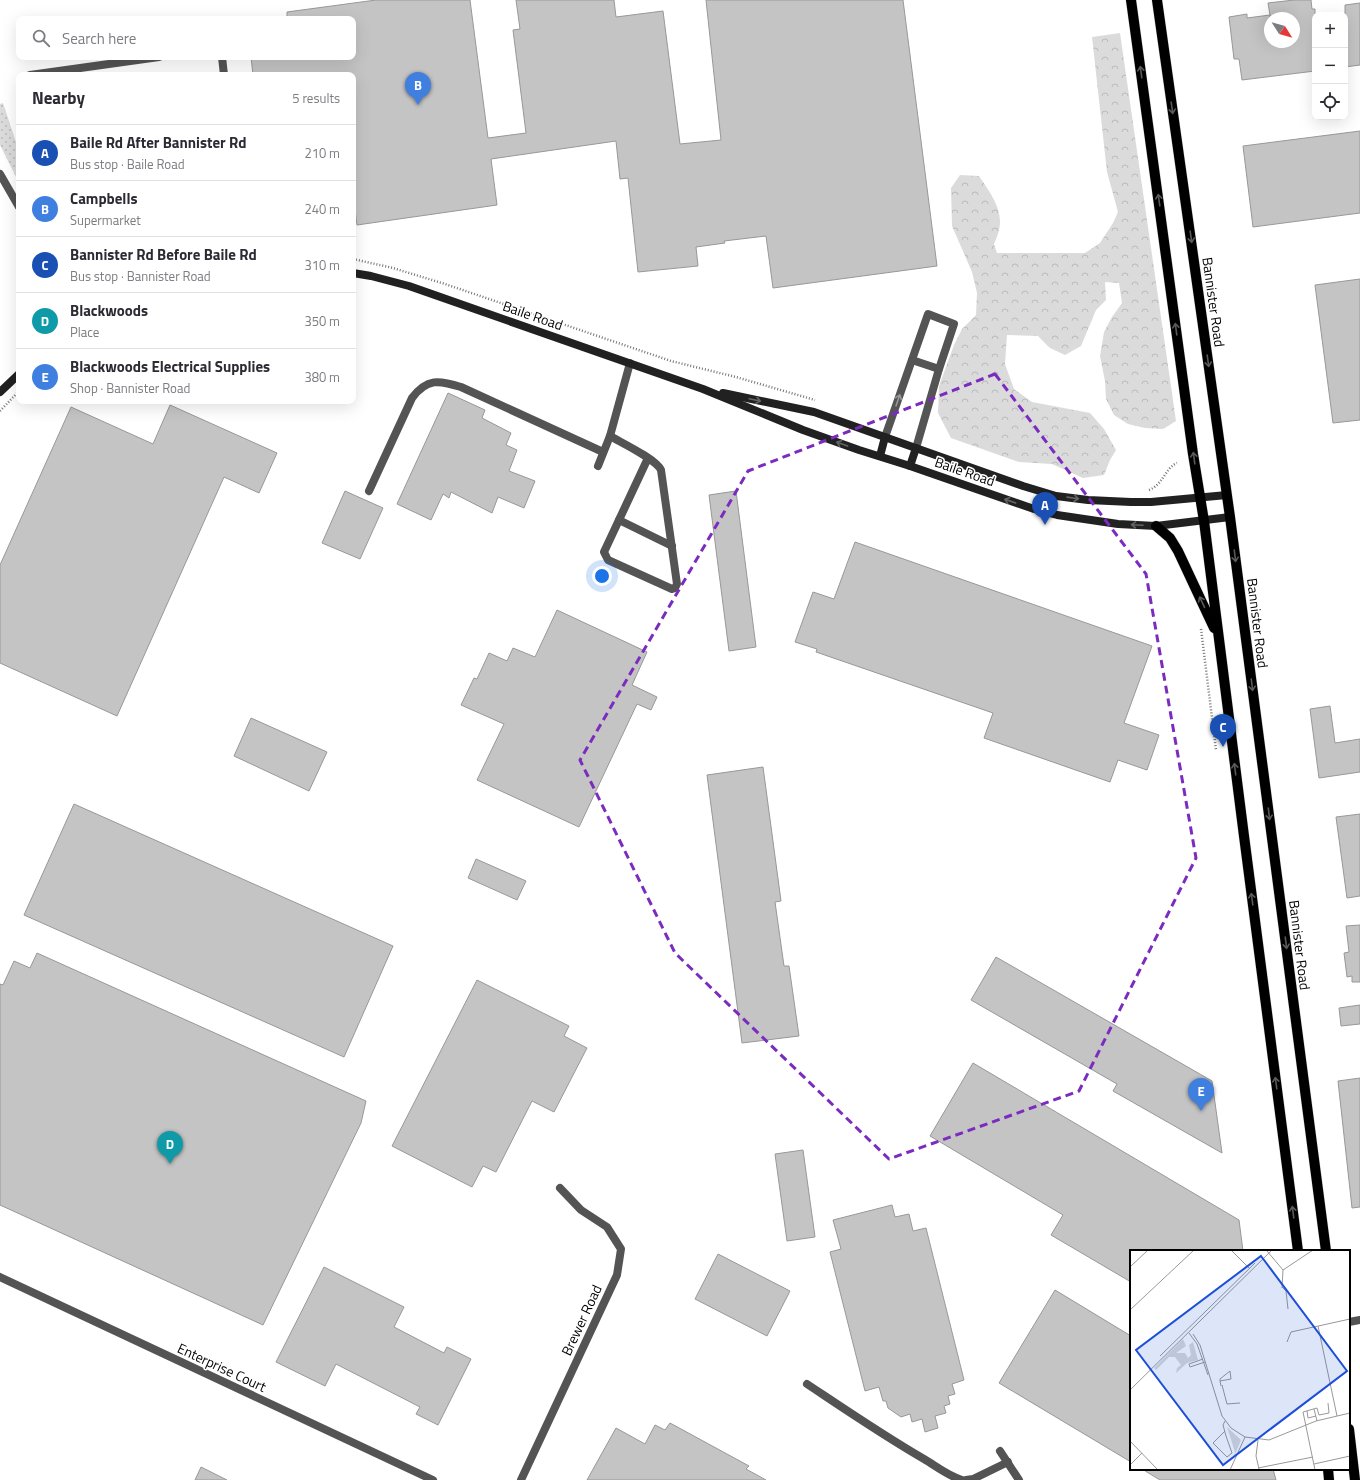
<!DOCTYPE html>
<meta charset="utf-8">
<style>
:root{--surface:#fff;--page:#f2f2f3;--text:#2b2b33;--muted:#7c7c81;--line:#e1e1e2;--accent:#b45309}
body{margin:0;font-family:"Titillium Web",sans-serif;background:var(--page);color:var(--text)}
.controls{position:absolute;right:12px;top:12px;display:grid;overflow:hidden;border-radius:8px;box-shadow:0 4px 16px #0002}
.controls button{width:36px;height:36px;display:grid;place-items:center;padding:0;border:0;border-bottom:1px solid var(--line);background:var(--surface);color:var(--text);font:20px sans-serif}
.compass{position:absolute;left:1264px;top:12px;width:36px;height:36px;border-radius:50%;background:var(--surface);box-shadow:0 4px 16px #0002;rotate:127deg}
.you{position:absolute;left:602px;top:576px;width:14px;height:14px;margin:-10px;border:3px solid #fff;border-radius:50%;background:#1a73e8;box-shadow:0 0 0 6px #1a73e833}
.badge{display:grid;place-items:center;width:26px;height:26px;border-radius:50%;background:var(--accent);color:#fff;font-size:13px;font-weight:700}
.pin{position:absolute;translate:-50% -33px;filter:drop-shadow(0 1px 2px #0008)}
.pin::after{content:'';position:absolute;top:21px;width:14px;height:12px;background:inherit;clip-path:polygon(0 0,100% 0,50% 100%)}
.list{margin:0;padding:0;list-style:none}
h2{display:flex;justify-content:space-between;align-items:center;height:52px;margin:0;padding:0 16px;font-size:17px}
h2 small{font-size:13px;font-weight:400;color:var(--muted)}
.list li{display:grid;grid-template-columns:26px 1fr auto;gap:12px;align-items:center;box-sizing:border-box;height:56px;padding:0 16px;border-top:1px solid var(--line)}
.list b{display:block;font-size:15px;white-space:nowrap}
.list p{margin:0;font-size:13px;white-space:nowrap;color:var(--muted)}
.list em{font-size:13px;font-style:normal;color:var(--muted)}
.icon{flex:none;width:22px;height:22px;fill:none;stroke:currentColor;stroke-width:2;stroke-linecap:round;stroke-linejoin:round}
.map{position:relative;flex:none;width:1360px;height:1480px;overflow:hidden}
.search{position:absolute;background:var(--surface);box-shadow:0 4px 16px #0002;left:16px;top:16px;width:340px;height:44px;display:flex;align-items:center;gap:10px;box-sizing:border-box;padding:0 14px;border-radius:8px;color:var(--muted);font-size:15px}
.panel{position:absolute;background:var(--surface);box-shadow:0 4px 16px #0002;left:16px;top:72px;width:340px;height:332px;border-radius:8px}
.map>svg:first-child{display:block}
.grass{fill:url(#grass-dots)}
.forest{fill:url(#forest-crowns)}
.building{fill:#c4c4c4;stroke:#989898;fill-rule:evenodd}
.lines{fill:none;stroke-linecap:round;stroke-linejoin:round}
.primary-casing{stroke:#dbdbdb;stroke-width:11}
.path{stroke:#767676;stroke-width:2.5;stroke-dasharray:1 2;stroke-linecap:butt}
.lane{stroke:#545454;stroke-width:8}
.street{stroke:#545454;stroke-width:8}
.secondary{stroke:#212121;stroke-width:8}
.primary{stroke:#000;stroke-width:10}
.oneway{stroke:#595959}
.oneway2{stroke:#646464}
.oneway3{stroke:#989898}
.marked{fill:none;stroke:#7b2cbf;stroke-width:3;stroke-dasharray:8 5;stroke-linejoin:round}
.labels{text-anchor:middle;dominant-baseline:central;stroke-width:3;stroke-linejoin:round;paint-order:stroke}
.street-label{font-size:14px;fill:#000;stroke:#fff}
.inset-road{fill:none;stroke:#999;stroke-width:1}
.view{fill:#1d4ed8;fill-opacity:0.15;stroke:#1d4ed8;stroke-width:2}
.inset-edge{fill:none;stroke:#000;stroke-width:2}
</style>
<div class="map">
<svg width="1360" height="1480" viewBox="0 0 1360 1480">
<defs>
<pattern id="grass-dots" width="8" height="8" patternUnits="userSpaceOnUse"><rect width="8" height="8" fill="#dbdbdb"/><path d="M2 2h.1M6 6h.1" fill="none" stroke="#bababa" stroke-width="1.8" stroke-linecap="round"/></pattern>
<pattern id="forest-crowns" width="20" height="18" patternUnits="userSpaceOnUse"><rect width="20" height="18" fill="#dbdbdb"/><path d="M2 6a3 3 0 1 1 6 0M12 15a3 3 0 1 1 6 0" fill="none" stroke="#bababa"/></pattern>
</defs>
<rect width="100%" height="100%" fill="#fff"/>
<path class="grass" d="M 3,103 L 19,151 L 19,183 L 0,145 L 0,104 Z"/>
<path class="forest" d="M 1120,33 L 1176,421 L 1163,429 L 1145,428 L 1128,424 L 1114,415 L 1106,399 L 1105,381 L 1100,356 L 1104,332 L 1112,317 L 1122,303 L 1119,283 L 1105,282 L 1106,300 L 1096,310 L 1081,346 L 1065,355 L 1050,348 L 1038,336 L 1007,335 L 1005,364 L 1014,389 L 1032,402 L 1090,413 L 1104,429 L 1116,450 L 1110,460 L 1104,475 L 1083,478 L 1052,464 L 1019,462 L 951,438 L 938,413 L 939,386 L 954,345 L 962,329 L 976,315 L 977,293 L 972,272 L 952,226 L 951,188 L 960,175 L 979,176 C 989,191 1004,210 999,230 C 998,235 996,239 994,244 L 997,253 L 1085,253 L 1100,243 L 1113,223 L 1118,212 L 1107,172 L 1092,37 Z"/>
<g class="building">
<path d="M 376,0 L 470,0 L 488,138 L 526,133 L 513,30 L 520,29 L 516,0 L 614,0 L 616,17 L 663,11 L 680,144 L 721,140 L 706,0 L 903,0 L 937,266 L 773,288 L 766,236 L 724,241 L 725,243 L 696,247 L 698,266 L 638,272 L 628,178 L 620,179 L 616,141 L 491,159 L 497,205 L 357,225 L 353,195 L 353,75 L 253,75 L 251,57 L 353,57 L 353,19 L 287,19 L 287,12 Z"/>
<path d="M 1294,0 L 1311,0 L 1312,9 L 1315,9 L 1315,71 L 1242,80 L 1239,59 L 1234,59 L 1229,17 L 1247,14 L 1247,18 L 1270,15 L 1268,3 ZM 1270,15 L 1270,18 L 1294,18 L 1294,42 L 1270,42 Z"/>
<path d="M 1360,3 L 1360,65 L 1345,67 L 1345,5 Z"/>
<path d="M 1360,131 L 1360,213 L 1253,227 L 1243,146 Z"/>
<path d="M 1360,279 L 1360,420 L 1333,423 L 1315,285 Z"/>
<path d="M 448,393 L 485,410 L 482,418 L 511,433 L 506,445 L 517,450 L 509,471 L 535,481 L 524,508 L 498,497 L 492,513 L 451,492 L 449,498 L 443,494 L 431,520 L 397,504 Z"/>
<path d="M 170,405 L 277,453 L 259,493 L 224,477 L 117,716 L 0,663 L 0,565 L 71,407 L 153,444 Z"/>
<path d="M 345,491 L 383,508 L 360,559 L 322,543 Z"/>
<path d="M 736,491 L 756,647 L 729,651 L 709,495 Z"/>
<path d="M 855,542 L 1152,646 L 1124,723 L 1159,735 L 1147,770 L 1118,760 L 1110,782 L 984,738 L 993,713 L 816,652 L 817,649 L 795,642 L 813,592 L 834,599 Z"/>
<path d="M 557,610 L 647,652 L 632,685 L 657,697 L 651,710 L 637,704 L 579,827 L 477,780 L 504,724 L 461,705 L 474,678 L 477,679 L 489,653 L 507,661 L 513,648 L 535,657 Z"/>
<path d="M 1330,706 L 1335,743 L 1360,739 L 1360,772 L 1319,778 L 1310,709 Z"/>
<path d="M 251,718 L 327,752 L 309,791 L 234,756 Z"/>
<path d="M 763,767 L 781,901 L 775,902 L 784,966 L 789,966 L 799,1036 L 742,1043 L 707,775 Z"/>
<path d="M 74,804 L 393,946 L 344,1057 L 24,915 Z"/>
<path d="M 1360,814 L 1360,896 L 1347,898 L 1336,817 Z"/>
<path d="M 476,859 L 526,881 L 517,900 L 468,878 Z"/>
<path d="M 1360,925 L 1360,982 L 1352,982 L 1352,976 L 1347,977 L 1344,953 L 1349,952 L 1346,926 Z"/>
<path d="M 37,953 L 366,1101 L 361,1123 L 263,1325 L 0,1205 L 0,984 L 3,985 L 14,961 L 30,968 Z"/>
<path d="M 996,957 L 1212,1081 L 1222,1153 L 1113,1091 L 1117,1084 L 971,1000 Z"/>
<path d="M 477,980 L 569,1026 L 564,1036 L 587,1048 L 554,1112 L 532,1101 L 496,1172 L 483,1166 L 472,1187 L 392,1146 Z"/>
<path d="M 1360,1005 L 1360,1024 L 1341,1026 L 1339,1008 Z"/>
<path d="M 973,1063 L 1239,1220 L 1243,1251 L 1131,1251 L 1131,1282 L 1051,1235 L 1063,1215 L 930,1136 Z"/>
<path d="M 1360,1078 L 1360,1207 L 1352,1208 L 1338,1081 Z"/>
<path d="M 803,1150 L 815,1237 L 787,1241 L 775,1154 Z"/>
<path d="M 892,1205 L 895,1217 L 909,1214 L 913,1231 L 926,1228 L 964,1380 L 952,1384 L 955,1394 L 948,1396 L 950,1404 L 944,1406 L 946,1413 L 935,1416 L 938,1428 L 925,1432 L 922,1419 L 912,1422 L 910,1414 L 901,1417 L 888,1408 L 886,1401 L 883,1401 L 879,1387 L 865,1391 L 830,1252 L 841,1249 L 833,1220 Z"/>
<path d="M 718,1254 L 790,1291 L 767,1336 L 695,1299 Z"/>
<path d="M 324,1267 L 404,1307 L 394,1327 L 444,1353 L 447,1347 L 471,1359 L 438,1425 L 416,1414 L 420,1407 L 336,1364 L 325,1386 L 276,1362 Z"/>
<path d="M 1055,1290 L 1131,1336 L 1131,1462 L 999,1383 Z"/>
<path d="M 670,1423 L 749,1466 L 746,1469 L 766,1480 L 587,1480 L 616,1428 L 645,1444 L 655,1425 L 665,1430 Z"/>
<path d="M 201,1467 L 227,1480 L 195,1480 Z"/>
<path d="M 1142,1469 L 1273,1469 L 1276,1480 L 1160,1480 Z"/>
</g>
<g class="lines">
<g class="primary-casing">
<g id="primary">
<path d="M 1131,0 L 1193,454 L 1204,521 L 1244,836 L 1298,1251"/>
<path d="M 1157,0 L 1230,517 L 1326,1251"/>
<path d="M 1156,526 L 1170,538 L 1178,551 L 1214,628"/>
<path d="M 1349,1429 L 1355,1480"/>
<path d="M 1328,1469 L 1329,1480"/>
</g>
</g>
<g class="path">
<path d="M 353,259 L 393,268 L 445,284 L 671,361 L 736,377 L 815,400"/>
<path d="M 0,411 L 19,391"/>
<path d="M 1149,490 C 1163,485 1165,468 1177,463"/>
<path d="M 1201,629 L 1216,750"/>
</g>
<g class="lane">
<path d="M 222,57 L 224,75"/>
<path d="M 30,75 L 159,57"/>
<path d="M 0,174 L 19,207"/>
<path d="M 912,360 L 939,369"/>
<path d="M 610,436 C 622,443 656,459 661,470 L 677,584 L 675,588 L 672,589 L 608,560 L 604,552 L 648,458"/>
<path d="M 885,437 L 928,314 L 954,324 L 939,369 L 916,448"/>
<path d="M 598,466 L 610,436 L 630,363"/>
<path d="M 369,491 L 412,398 C 427,378 439,380 461,387 L 603,452"/>
<path d="M 619,520 L 672,546"/>
<path d="M 807,1384 C 846,1410 884,1436 924,1459 C 936,1466 948,1476 962,1480"/>
<path d="M 966,1480 L 973,1479 L 1008,1462"/>
</g>
<g class="street">
<path d="M 0,1277 L 433,1480"/>
<path d="M 1349,1322 L 1360,1320"/>
<path d="M 1000,1451 L 1019,1480"/>
<path d="M 521,1480 L 617,1275 L 621,1249 L 607,1227 L 581,1210 L 560,1188"/>
</g>
<g class="secondary">
<path d="M 353,273 L 371,276 L 409,286 L 703,389 L 803,430 L 859,450 L 910,466 L 1034,509 L 1057,515 L 1118,524 L 1156,526 L 1230,517"/>
<path d="M 0,392 L 19,374"/>
<path d="M 723,393 L 814,412 L 1023,486 L 1056,496 L 1088,500 L 1131,502 L 1151,502 L 1227,495"/>
<path d="M 880,456 L 885,437"/>
<path d="M 910,466 L 916,448"/>
</g>
<use href="#primary" class="primary"/>
</g>
<defs><path id="oneway-shaft" d="M-6 0H5M1.5-3L5.5 0L1.5 3" fill="none" stroke-width="1.6" stroke-linecap="round" stroke-linejoin="round"/></defs>
<g class="oneway">
<use href="#oneway-shaft" transform="translate(1141 72) rotate(-98)"/>
<use href="#oneway-shaft" transform="translate(1172 108) rotate(82)"/>
<use href="#oneway-shaft" transform="translate(1159 200) rotate(-98)"/>
<use href="#oneway-shaft" transform="translate(1191 237) rotate(82)"/>
<use href="#oneway-shaft" transform="translate(1176 329) rotate(-98)"/>
<use href="#oneway-shaft" transform="translate(1208 361) rotate(82)"/>
<use href="#oneway-shaft" transform="translate(1194 458) rotate(-98)"/>
<use href="#oneway-shaft" transform="translate(1235 556) rotate(83)"/>
<use href="#oneway-shaft" transform="translate(1202 602) rotate(-115)"/>
<use href="#oneway-shaft" transform="translate(1252 685) rotate(83)"/>
<use href="#oneway-shaft" transform="translate(1235 769) rotate(-97)"/>
<use href="#oneway-shaft" transform="translate(1269 814) rotate(83)"/>
<use href="#oneway-shaft" transform="translate(1252 899) rotate(-98)"/>
<use href="#oneway-shaft" transform="translate(1286 943) rotate(83)"/>
<use href="#oneway-shaft" transform="translate(1276 1083) rotate(-98)"/>
<use href="#oneway-shaft" transform="translate(1293 1212) rotate(-98)"/>
</g>
<g class="oneway2">
<use href="#oneway-shaft" transform="translate(755 400) rotate(12)"/>
<use href="#oneway-shaft" transform="translate(842 444) rotate(-160)"/>
<use href="#oneway-shaft" transform="translate(1073 498) rotate(8)"/>
<use href="#oneway-shaft" transform="translate(1010 501) rotate(-161)"/>
<use href="#oneway-shaft" transform="translate(1137 525) rotate(-177)"/>
</g>
<use class="oneway3" href="#oneway-shaft" transform="translate(898 400) rotate(-71)"/>
<path class="marked" d="M 995,374 L 1146,574 L 1196,858 L 1079,1091 L 889,1159 L 675,953 L 580,760 L 748,471 Z"/>
<g class="labels">
<g class="street-label">
<text transform="translate(1214 302) rotate(82)">Bannister Road</text>
<text transform="translate(533 315) rotate(19)">Baile Road</text>
<text transform="translate(965 471) rotate(19)">Baile Road</text>
<text transform="translate(1258 623) rotate(83)">Bannister Road</text>
<text transform="translate(1300 945) rotate(83)">Bannister Road</text>
<text transform="translate(581 1320) rotate(-65)">Brewer Road</text>
<text transform="translate(222 1367) rotate(25)">Enterprise Court</text>
</g>
</g>
<g transform="translate(1130 1250)">
<rect width="220" height="220" fill="#fff"/>
<path d="M 97,177 L 111,190 L 103,209 L 105,202 Z" fill="#dbdbdb"/>
<path d="M 53,89 L 56,96 L 46,103 L 55,103 L 58,108 L 61,105 L 59,95 L 63,92 L 68,110 L 57,113 L 46,123 L 47,118 L 51,115 L 45,107 L 39,107 L 26,120 L 24,118 Z" fill="#dbdbdb"/>
<path class="inset-road" d="M 101,0 L 120,19M 137,1 L 153,20 L 183,0M 0,17 L 18,0M 152,37 L 156,41 L 158,59M 152,38 L 153,20M 0,60 L 64,0M 188,76 L 207,166M 59,83 L 67,94 L 78,125M 63,84 L 70,95 L 92,166 L 101,178 L 115,187 L 139,190 L 186,171 L 220,163M 157,92 L 161,82 L 220,69M 30,106 L 125,13M 73,109 L 59,114 L 60,117 L 75,112M 90,131 L 101,129 L 100,121 L 90,129 L 90,131 L 91,136M 92,135 L 97,154 L 110,153M 0,140 L 142,0M 184,159 L 187,171M 177,161 L 178,168 L 186,166M 95,181 L 83,193 L 97,207 L 102,203 L 96,186 L 93,175 L 95,171M 128,190 L 126,206 L 129,219M 0,191 L 28,220M 184,214 L 220,206M 0,215 L 12,203M 128,218 L 183,207M 100,220 L 115,187M 185,220 L 173,162 L 187,158 L 189,165 L 199,163 L 198,153"/>
<path class="view" d="M 131,6 L 217,121 L 93,215 L 6,100 Z"/>
<rect width="220" height="220" class="inset-edge"/>
</g>
</svg>
<div class="controls">
<button>+</button>
<button>−</button>
<button><svg class="icon" aria-label="locate" viewBox="0 0 24 24"><circle cx="12" cy="12" r="6"/><path d="M12 2v4M12 18v4M2 12h4M18 12h4"/></svg></button>
</div>
<svg class="compass" viewBox="-18 -18 36 36"><path d="M0-13l5 13h-10z" fill="#e53935"/><path d="M0 13l5-13h-10z" fill="#7c7c81"/></svg>
<div class="you"></div>
<div class="pin badge" style="left:1045px;top:525px;background:#1a4fb4">A</div>
<div class="pin badge" style="left:418px;top:105px;background:#3f7fe0">B</div>
<div class="pin badge" style="left:1223px;top:747px;background:#1a4fb4">C</div>
<div class="pin badge" style="left:170px;top:1164px;background:#0f9aa8">D</div>
<div class="pin badge" style="left:1201px;top:1111px;background:#3f7fe0">E</div>
<div class="search"><svg class="icon" aria-label="search" viewBox="0 0 24 24"><circle cx="10" cy="10" r="6"/><path d="M15 15l6 6"/></svg>Search here</div>
<section class="panel">
<h2>Nearby<small>5 results</small></h2>
<ul class="list">
<li><span class="badge" style="background:#1a4fb4">A</span><div><b>Baile Rd After Bannister Rd</b><p>Bus stop · Baile Road</p></div><em>210 m</em></li>
<li><span class="badge" style="background:#3f7fe0">B</span><div><b>Campbells</b><p>Supermarket</p></div><em>240 m</em></li>
<li><span class="badge" style="background:#1a4fb4">C</span><div><b>Bannister Rd Before Baile Rd</b><p>Bus stop · Bannister Road</p></div><em>310 m</em></li>
<li><span class="badge" style="background:#0f9aa8">D</span><div><b>Blackwoods</b><p>Place</p></div><em>350 m</em></li>
<li><span class="badge" style="background:#3f7fe0">E</span><div><b>Blackwoods Electrical Supplies</b><p>Shop · Bannister Road</p></div><em>380 m</em></li>
</ul>
</section>
</div>
